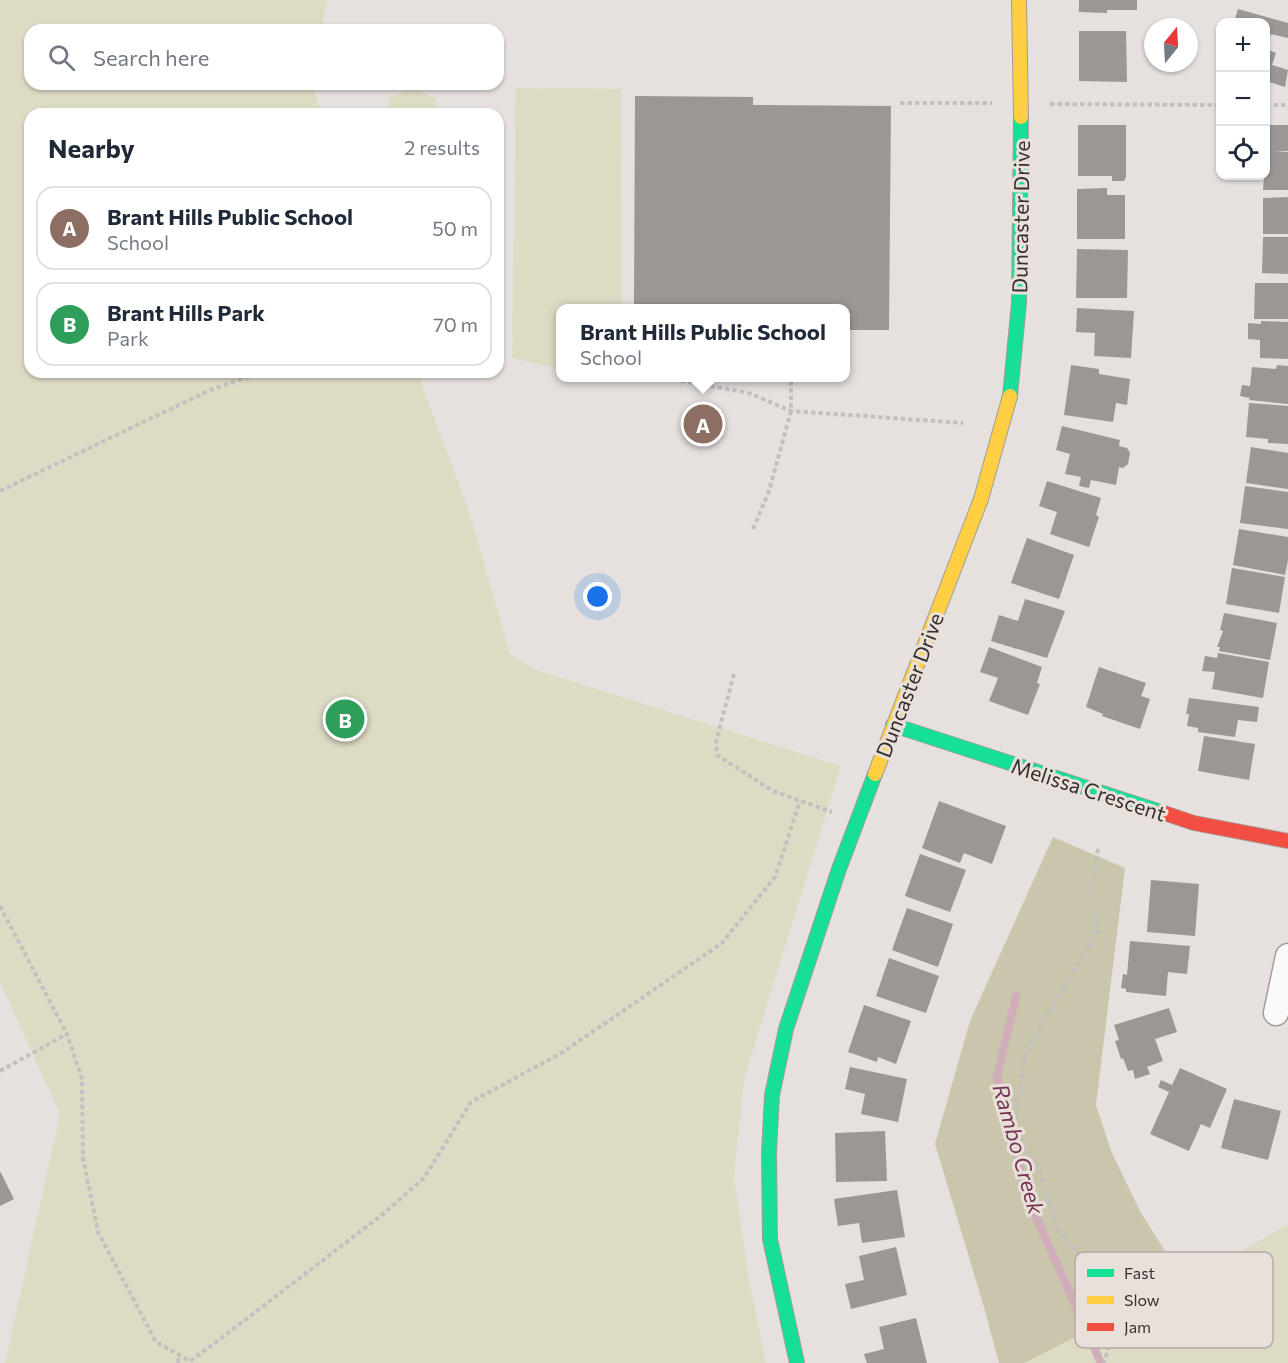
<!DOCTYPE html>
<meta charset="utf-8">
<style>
:root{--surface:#fff;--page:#f2f2f3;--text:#1f2937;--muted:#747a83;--line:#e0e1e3;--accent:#726e6c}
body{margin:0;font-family:Commissioner,sans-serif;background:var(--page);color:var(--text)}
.controls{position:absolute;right:18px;top:18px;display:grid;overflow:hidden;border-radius:12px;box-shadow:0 2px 4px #0004}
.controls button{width:54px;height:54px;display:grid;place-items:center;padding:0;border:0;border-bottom:2px solid var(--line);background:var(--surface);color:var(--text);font:30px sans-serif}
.compass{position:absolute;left:1144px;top:18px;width:54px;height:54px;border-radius:50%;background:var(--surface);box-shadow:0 2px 4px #0004;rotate:18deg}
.you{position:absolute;left:598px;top:597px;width:21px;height:21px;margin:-15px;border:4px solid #fff;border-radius:50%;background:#1a73e8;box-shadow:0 0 0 9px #1a73e833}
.badge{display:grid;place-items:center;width:39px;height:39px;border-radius:50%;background:var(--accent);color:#fff;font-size:20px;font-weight:700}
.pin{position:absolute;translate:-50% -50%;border:3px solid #fff;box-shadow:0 2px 6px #0006}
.popup{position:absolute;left:556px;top:304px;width:294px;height:78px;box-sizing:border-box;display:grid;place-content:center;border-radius:12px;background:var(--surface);filter:drop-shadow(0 2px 4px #0005);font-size:20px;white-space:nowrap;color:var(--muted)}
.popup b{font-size:22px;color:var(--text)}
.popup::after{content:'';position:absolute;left:50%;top:100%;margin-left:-12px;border:12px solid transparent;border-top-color:var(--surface)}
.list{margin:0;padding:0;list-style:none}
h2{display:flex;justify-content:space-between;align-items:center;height:78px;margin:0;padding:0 24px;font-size:26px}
h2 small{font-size:20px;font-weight:400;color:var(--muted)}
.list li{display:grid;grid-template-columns:39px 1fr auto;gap:18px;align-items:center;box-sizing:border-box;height:84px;margin:0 12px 12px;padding:0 12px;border:2px solid var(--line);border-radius:18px}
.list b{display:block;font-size:22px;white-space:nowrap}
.list p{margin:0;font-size:20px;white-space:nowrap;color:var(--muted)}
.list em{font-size:20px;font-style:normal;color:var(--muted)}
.icon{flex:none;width:33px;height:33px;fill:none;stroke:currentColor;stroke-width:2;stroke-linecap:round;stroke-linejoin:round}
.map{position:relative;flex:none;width:1288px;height:1363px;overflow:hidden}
.search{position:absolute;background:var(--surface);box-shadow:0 2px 4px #0004;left:24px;top:24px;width:480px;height:66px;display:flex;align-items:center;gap:15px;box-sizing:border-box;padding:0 21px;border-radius:18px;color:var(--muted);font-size:22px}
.panel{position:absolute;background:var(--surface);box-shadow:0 2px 4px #0004;left:24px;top:108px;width:480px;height:270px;border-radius:18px}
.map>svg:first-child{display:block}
.green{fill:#dedbc5}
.forest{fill:#cac6ab}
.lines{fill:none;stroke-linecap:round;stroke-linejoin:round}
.stream{stroke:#d1adbb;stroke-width:8}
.building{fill:#9b9795}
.street-casing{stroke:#a19d9a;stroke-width:27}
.fast-casing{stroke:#a19d9a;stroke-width:16}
.slow-casing{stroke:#a19d9a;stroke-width:16}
.jam-casing{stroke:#a19d9a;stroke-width:16}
.path{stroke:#c3c1c0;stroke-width:4;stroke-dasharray:4.5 3;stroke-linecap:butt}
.street{stroke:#fbfafa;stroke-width:24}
.fast{stroke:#16e098;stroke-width:14}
.slow{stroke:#ffcf43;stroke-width:14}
.jam{stroke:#f24e42;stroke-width:14}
.labels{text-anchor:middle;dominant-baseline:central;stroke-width:6;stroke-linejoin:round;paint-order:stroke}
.street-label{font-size:21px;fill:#34302e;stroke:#eae0da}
.water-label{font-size:22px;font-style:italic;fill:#753755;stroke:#eae0da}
.key{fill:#eae0da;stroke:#b3aba6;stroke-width:1.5}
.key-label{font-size:16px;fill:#34302e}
</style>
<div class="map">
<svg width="1288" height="1363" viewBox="0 0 1288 1363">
<rect width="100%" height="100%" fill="#e6e1de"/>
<g class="green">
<path d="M 0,0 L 327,0 L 321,30 L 30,30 L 30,84 L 312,84 L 322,114 L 30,114 L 30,372 L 417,372 L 470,514 L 510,654 L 539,671 L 841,766 L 744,1079 L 734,1177 L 748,1274 L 766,1363 L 5,1363 L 60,1114 L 0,982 Z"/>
<path d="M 414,88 L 436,99 L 435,105 L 448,114 L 386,114 L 390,97 Z"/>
<path d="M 516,88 L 621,89 L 622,308 L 560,308 L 560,369 L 512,358 Z"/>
<path d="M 1288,1225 L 1288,1363 L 1024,1363 L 1184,1282 Z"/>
</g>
<path class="forest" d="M 1053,837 L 1125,868 L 1096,1105 L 1111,1151 L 1140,1211 L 1184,1282 L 1024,1363 L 999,1363 L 984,1307 L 935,1144 L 970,1021 Z"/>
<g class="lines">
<path class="stream" d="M 1016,996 L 997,1077 L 1028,1199 L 1101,1363"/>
</g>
<g class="building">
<path d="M 1079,0 L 1137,0 L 1137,10 L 1107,10 L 1107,13 L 1079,12 Z"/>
<path d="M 1238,9 L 1288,23 L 1288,38 L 1271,34 L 1266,49 L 1266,22 L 1234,22 Z"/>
<path d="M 1079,31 L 1126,31 L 1127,82 L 1079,81 Z"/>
<path d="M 1266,49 L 1276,53 L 1272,65 L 1288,70 L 1285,87 L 1266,81 Z"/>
<path d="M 635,96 L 753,97 L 753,105 L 891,106 L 889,330 L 846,330 L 846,308 L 634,308 Z"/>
<path d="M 1078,125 L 1126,125 L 1126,177 L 1124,181 L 1112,181 L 1112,176 L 1078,176 Z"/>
<path d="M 1266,125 L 1288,125 L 1288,151 L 1274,152 L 1288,152 L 1288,190 L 1263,190 L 1264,176 L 1266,176 Z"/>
<path d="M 1107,188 L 1107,195 L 1125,195 L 1125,239 L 1077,239 L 1077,189 Z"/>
<path d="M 1288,197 L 1288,234 L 1263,234 L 1263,198 Z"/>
<path d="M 1263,237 L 1288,237 L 1288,274 L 1262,273 Z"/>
<path d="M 1077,249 L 1128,250 L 1127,298 L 1076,298 Z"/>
<path d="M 1255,283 L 1288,283 L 1288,319 L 1254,319 Z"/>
<path d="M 1077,308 L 1134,311 L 1131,358 L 1094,356 L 1095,333 L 1076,332 Z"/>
<path d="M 1261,321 L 1288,322 L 1288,359 L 1260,358 L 1260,340 L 1248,339 L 1248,323 L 1261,324 Z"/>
<path d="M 1071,365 L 1099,369 L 1099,374 L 1130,379 L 1127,405 L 1116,403 L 1113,422 L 1064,415 Z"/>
<path d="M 1277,365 L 1288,366 L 1288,404 L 1249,400 L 1250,398 L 1240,396 L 1242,385 L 1250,386 L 1252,367 L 1276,369 Z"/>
<path d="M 1249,403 L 1288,406 L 1288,444 L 1268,443 L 1268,439 L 1246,437 Z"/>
<path d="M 1062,426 L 1120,440 L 1119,446 L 1127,448 L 1130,453 L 1128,464 L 1123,468 L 1119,467 L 1116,485 L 1091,480 L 1089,488 L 1079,486 L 1081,477 L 1065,474 L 1070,454 L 1056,450 Z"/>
<path d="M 1251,447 L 1288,453 L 1288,489 L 1246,483 Z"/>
<path d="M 1047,481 L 1101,498 L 1096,515 L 1099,517 L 1089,547 L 1050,534 L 1057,512 L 1039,506 Z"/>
<path d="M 1245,486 L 1288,492 L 1288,529 L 1240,523 Z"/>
<path d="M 1239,529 L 1288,537 L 1288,560 L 1285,575 L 1233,565 Z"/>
<path d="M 1027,538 L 1074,555 L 1059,599 L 1011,583 Z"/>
<path d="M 1232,568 L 1285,577 L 1279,613 L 1226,604 Z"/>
<path d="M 1025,599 L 1065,611 L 1047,658 L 991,641 L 999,615 L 1018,621 Z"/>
<path d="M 1224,613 L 1277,623 L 1270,660 L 1219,651 L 1220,647 L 1217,647 L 1223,631 L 1220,630 Z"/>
<path d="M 989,647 L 1042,667 L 1037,683 L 1040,684 L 1028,715 L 989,701 L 998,678 L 980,672 Z"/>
<path d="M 1218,653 L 1269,662 L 1263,698 L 1212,689 L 1215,672 L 1202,671 L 1205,656 L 1217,658 Z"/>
<path d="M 1099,667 L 1146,683 L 1141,696 L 1150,699 L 1140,729 L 1102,716 L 1103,714 L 1086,707 Z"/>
<path d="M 1189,698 L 1259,707 L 1257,722 L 1238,720 L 1235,737 L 1198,732 L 1198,728 L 1187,726 L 1189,714 L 1186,714 Z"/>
<path d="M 1204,736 L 1255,744 L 1249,780 L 1198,771 Z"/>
<path d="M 939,801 L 1006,826 L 992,864 L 964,853 L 960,863 L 922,848 Z"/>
<path d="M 920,854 L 966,870 L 950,912 L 905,896 Z"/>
<path d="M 1151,880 L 1199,884 L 1195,936 L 1147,932 Z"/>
<path d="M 907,908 L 953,924 L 938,967 L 892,950 Z"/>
<path d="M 1130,941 L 1190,946 L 1187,974 L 1168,972 L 1166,996 L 1126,992 L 1126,989 L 1121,988 L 1123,974 L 1127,975 Z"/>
<path d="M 889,958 L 939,976 L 926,1013 L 876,996 Z"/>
<path d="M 864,1005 L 911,1021 L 896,1064 L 878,1057 L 877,1062 L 848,1052 Z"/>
<path d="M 1169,1008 L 1177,1032 L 1155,1039 L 1163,1061 L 1147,1067 L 1150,1074 L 1135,1079 L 1133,1070 L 1128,1071 L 1123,1058 L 1121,1059 L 1115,1041 L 1119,1040 L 1114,1025 Z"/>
<path d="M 850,1067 L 907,1079 L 898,1122 L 861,1114 L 865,1094 L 845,1089 Z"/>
<path d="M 1180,1068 L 1227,1089 L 1210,1128 L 1201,1124 L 1189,1151 L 1150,1134 L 1169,1092 L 1158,1087 L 1161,1080 L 1172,1085 Z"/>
<path d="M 1234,1099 L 1281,1111 L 1268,1160 L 1221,1148 Z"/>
<path d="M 885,1131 L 887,1181 L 836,1182 L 835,1133 Z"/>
<path d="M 0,1171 L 14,1199 L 0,1206 Z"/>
<path d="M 897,1190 L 905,1237 L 862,1243 L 859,1223 L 838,1226 L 834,1199 Z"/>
<path d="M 896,1247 L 907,1295 L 851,1309 L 845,1284 L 864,1280 L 859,1256 Z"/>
<path d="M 916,1318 L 927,1363 L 867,1363 L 864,1354 L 884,1349 L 879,1327 Z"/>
</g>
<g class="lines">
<g class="street-casing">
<path id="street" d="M 1276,1013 L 1288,956"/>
</g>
<g class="fast-casing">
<g id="fast">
<path d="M 1010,396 L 1019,303 L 1021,117"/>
<path d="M 893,725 L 1161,812"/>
<path d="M 797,1363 L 770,1239 L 769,1153 L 772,1095 L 786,1029 L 839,869 L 875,774"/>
</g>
</g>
<g class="slow-casing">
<g id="slow">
<path d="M 1019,0 L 1021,117"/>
<path d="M 875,774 L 981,499 L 1010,396"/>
</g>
</g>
<g class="jam-casing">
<path id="jam" d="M 1161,812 L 1194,823 L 1288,841"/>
</g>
<g class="path">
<path d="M 900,103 L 992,103"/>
<path d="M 1050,104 L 1220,105"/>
<path d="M 1266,105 L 1288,105"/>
<path d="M 666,378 L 749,393 L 791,411 L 963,423"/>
<path d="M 0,491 L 210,390 L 262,372"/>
<path d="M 753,529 L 769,491 L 791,411 L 791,378"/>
<path d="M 734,674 L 716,742 L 717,755 L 773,791 L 832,812"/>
<path d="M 1098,849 L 1090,892 L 1098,931 L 1026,1051 L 1013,1129 L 1038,1168 L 1059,1230 L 1107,1290 L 1111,1339 L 1104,1363"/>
<path d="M 0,906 L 67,1034 L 82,1079 L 83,1158 L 98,1232 L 156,1342 L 190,1361 L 219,1340 L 383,1214 L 424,1178 L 471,1102 L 563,1052 L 722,943 L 775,877 L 800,801"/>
<path d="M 0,1071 L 67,1034"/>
<path d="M 178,1363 L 179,1355"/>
</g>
<use href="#street" class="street"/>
<use href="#fast" class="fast"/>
<use href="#slow" class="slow"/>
<use href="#jam" class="jam"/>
</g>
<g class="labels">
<g class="street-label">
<text transform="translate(1020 217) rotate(-89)">Duncaster Drive</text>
<text transform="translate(909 685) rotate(-69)">Duncaster Drive</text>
<text transform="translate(1089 789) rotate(18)">Melissa Crescent</text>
</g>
<g class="water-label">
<text transform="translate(1019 1149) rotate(74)">Rambo Creek</text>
</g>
</g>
<rect x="1075" y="1252" width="198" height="96" rx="9" class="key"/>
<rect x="1087" y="1269" width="27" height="8" fill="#16e098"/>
<rect x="1087" y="1296" width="27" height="8" fill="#ffcf43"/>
<rect x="1087" y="1323" width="27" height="8" fill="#f24e42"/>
<g class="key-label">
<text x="1124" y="1279">Fast</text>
<text x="1124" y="1306">Slow</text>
<text x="1124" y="1333">Jam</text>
</g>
</svg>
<div class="controls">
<button>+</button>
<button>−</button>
<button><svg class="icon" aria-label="locate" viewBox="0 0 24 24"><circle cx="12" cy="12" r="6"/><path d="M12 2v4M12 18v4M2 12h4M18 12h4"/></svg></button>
</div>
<svg class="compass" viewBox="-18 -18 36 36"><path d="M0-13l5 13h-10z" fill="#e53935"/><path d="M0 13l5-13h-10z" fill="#747a83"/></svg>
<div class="you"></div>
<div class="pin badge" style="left:703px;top:424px;background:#8d6e63">A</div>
<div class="popup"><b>Brant Hills Public School</b>School</div>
<div class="pin badge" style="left:345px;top:719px;background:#2e9e5b">B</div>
<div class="search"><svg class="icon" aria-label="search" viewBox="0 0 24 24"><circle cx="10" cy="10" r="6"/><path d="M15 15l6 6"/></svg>Search here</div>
<section class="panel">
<h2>Nearby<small>2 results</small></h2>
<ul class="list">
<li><span class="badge" style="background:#8d6e63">A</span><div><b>Brant Hills Public School</b><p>School</p></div><em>50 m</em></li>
<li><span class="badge" style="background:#2e9e5b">B</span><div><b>Brant Hills Park</b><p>Park</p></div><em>70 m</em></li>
</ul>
</section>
</div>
